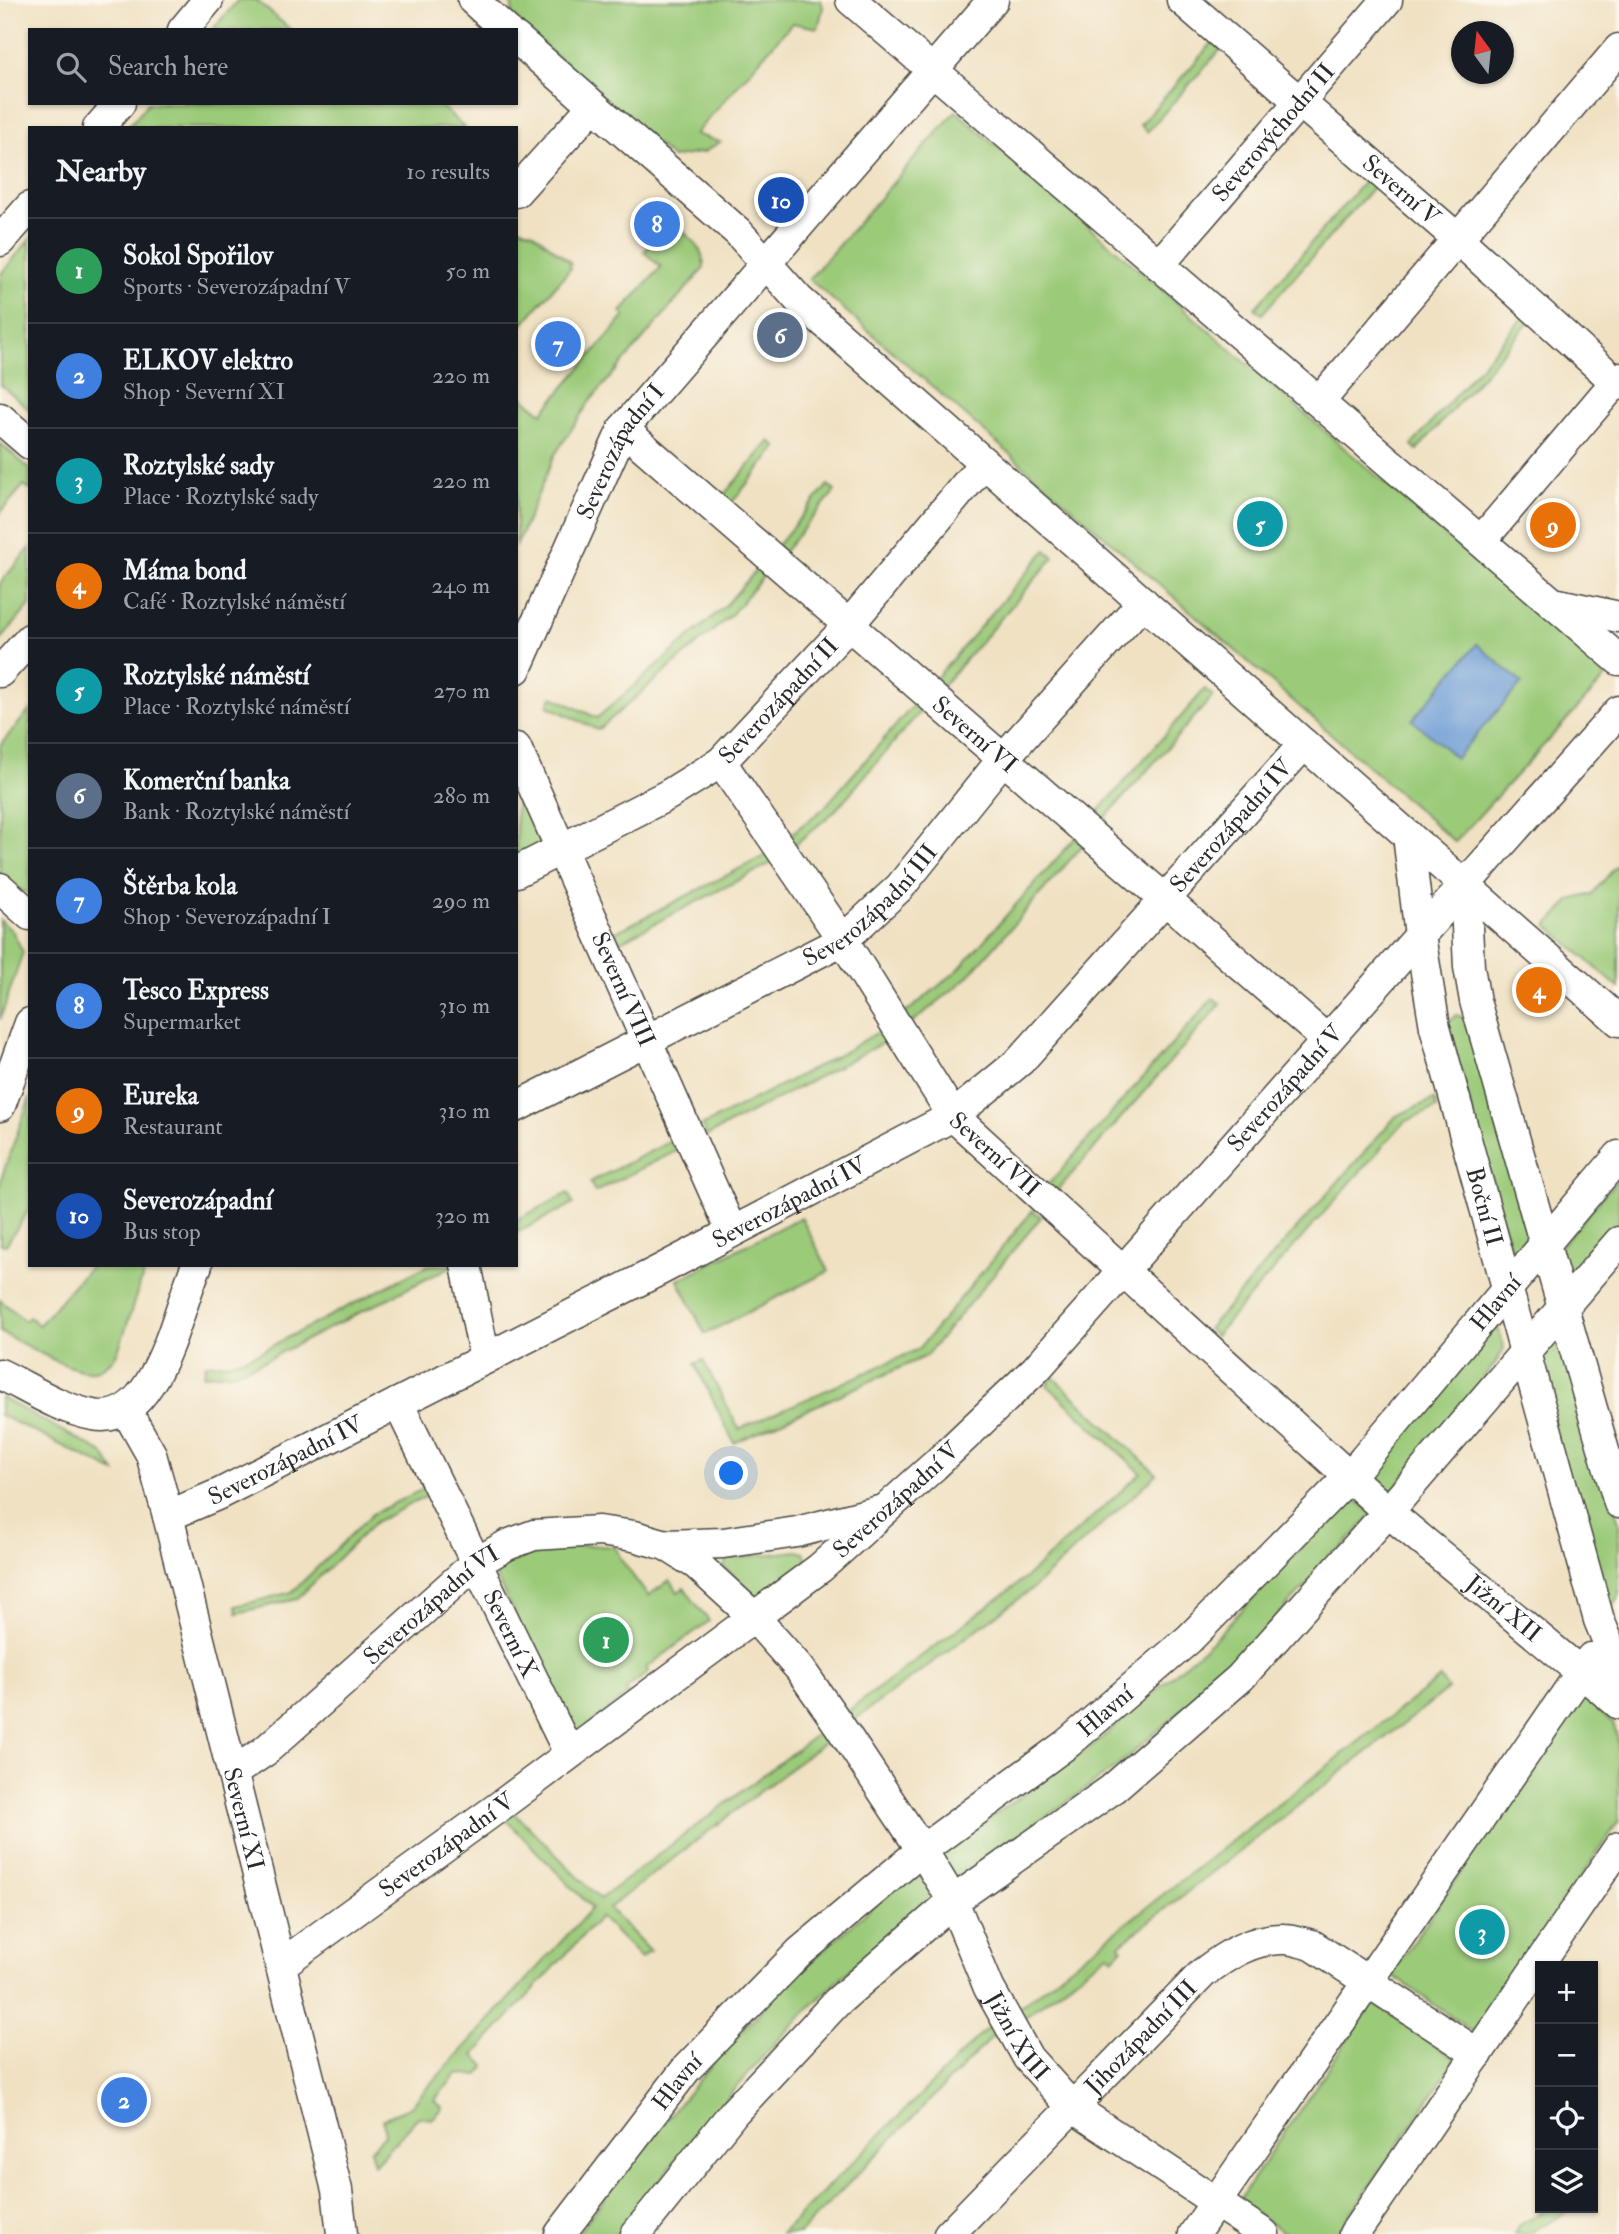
<!DOCTYPE html>
<meta charset="utf-8">
<style>
:root{--surface:#171b24;--page:#242831;--text:#f1f3f6;--muted:#9ea1a6;--line:#363941;--accent:#c8321e}
body{margin:0;font-family:"IM FELL Double Pica",serif;background:var(--page);color:var(--text)}
.controls{position:absolute;right:21px;bottom:21px;display:grid;overflow:hidden;border-radius:0px;box-shadow:0 2px 5px #0004}
.controls button{width:63px;height:63px;display:grid;place-items:center;padding:0;border:0;border-bottom:2px solid var(--line);background:var(--surface);color:var(--text);font:35px sans-serif}
.compass{position:absolute;left:1451px;top:21px;width:63px;height:63px;border-radius:50%;background:var(--surface);box-shadow:0 2px 5px #0004;rotate:345deg}
.you{position:absolute;left:732px;top:1474px;width:24px;height:24px;margin:-18px;border:5px solid #fff;border-radius:50%;background:#1a73e8;box-shadow:0 0 0 10px #1a73e833}
.badge{display:grid;place-items:center;width:46px;height:46px;border-radius:50%;background:var(--accent);color:#fff;font-size:23px;font-weight:700}
.pin{position:absolute;translate:-50% -50%;border:4px solid #fff;box-shadow:0 2px 7px #0006}
.list{margin:0;padding:0;list-style:none}
h2{display:flex;justify-content:space-between;align-items:center;height:91px;margin:0;padding:0 28px;font-size:30px}
h2 small{font-size:23px;font-weight:400;color:var(--muted)}
.list li{display:grid;grid-template-columns:46px 1fr auto;gap:21px;align-items:center;box-sizing:border-box;height:105px;padding:0 28px;border-top:2px solid var(--line)}
.list b{display:block;font-size:26px;white-space:nowrap}
.list p{margin:0;font-size:23px;white-space:nowrap;color:var(--muted)}
.list em{font-size:23px;font-style:normal;color:var(--muted)}
.icon{flex:none;width:38px;height:38px;fill:none;stroke:currentColor;stroke-width:2;stroke-linecap:round;stroke-linejoin:round}
.map{position:relative;flex:none;width:1619px;height:2234px;overflow:hidden}
.search{position:absolute;background:var(--surface);box-shadow:0 2px 5px #0004;left:28px;top:28px;width:490px;height:77px;display:flex;align-items:center;gap:18px;box-sizing:border-box;padding:0 24px;border-radius:0px;color:var(--muted);font-size:26px}
.panel{position:absolute;background:var(--surface);box-shadow:0 2px 5px #0004;left:28px;top:126px;width:490px;height:1141px;border-radius:0px}
.map>svg:first-child{display:block}
.green{fill:#9bca79;stroke:#637a52;stroke-width:2}
.water{fill:#6d9cd6;stroke:#4c6480;stroke-width:2}
.lines{fill:none;stroke-linecap:round;stroke-linejoin:round}
.minor-casing{stroke:#494642;stroke-width:33}
.minor{stroke:#fff;stroke-width:30}
.labels{text-anchor:middle;dominant-baseline:central;stroke-width:5;stroke-linejoin:round;paint-order:stroke}
.street-label{font-size:24px;fill:#2b2b2b;stroke:#fbf7ec}
</style>
<div class="map">
<svg width="1619" height="2234" viewBox="0 0 1619 2234">
<rect width="100%" height="100%" fill="#fbf7ec"/>
<filter id="ink" filterUnits="userSpaceOnUse"><feTurbulence type="fractalNoise" baseFrequency=".0143" numOctaves="2"/><feDisplacementMap in="SourceGraphic" scale="14" xChannelSelector="R" yChannelSelector="G"/><feConvolveMatrix kernelMatrix="1 2 1 2 8 2 1 2 1" color-interpolation-filters="sRGB"/></filter>
<filter id="wash" filterUnits="userSpaceOnUse"><feTurbulence type="fractalNoise" baseFrequency=".00686" numOctaves="4" result="noise"/><feDisplacementMap in="SourceGraphic" scale="28" xChannelSelector="R" yChannelSelector="G"/><feGaussianBlur stdDeviation="1.57" result="paint"/><feColorMatrix in="noise" values="0 0 0 0 0 0 0 0 0 0 0 0 0 0 0 0 0 1.4 0 .05"/><feComposite in="paint" operator="in"/></filter>
<g filter="url(#wash)">
<rect width="100%" height="100%" fill="#f0e1c3"/>
<g class="green">
<path d="M 238,0 L 256,0 L 291,30 L 212,30 Z"/>
<path d="M 511,0 L 821,0 L 823,8 L 818,28 L 792,23 L 695,134 L 720,142 L 704,152 L 672,158 L 521,25 L 513,15 Z"/>
<path d="M 1213,42 L 1221,49 L 1147,132 L 1140,125 Z"/>
<path d="M 148,103 L 437,103 L 465,128 L 127,128 Z"/>
<path d="M 956,111 L 1607,676 L 1455,842 L 809,279 Z"/>
<path d="M 1368,177 L 1376,184 L 1262,314 L 1255,308 Z"/>
<path d="M 671,221 C 685,234 705,246 704,268 L 590,401 L 554,456 L 516,547 L 516,392 L 542,413 L 625,316 L 621,312 L 661,267 L 644,252 Z"/>
<path d="M 516,226 L 533,232 L 571,263 L 569,266 L 571,268 L 516,332 Z"/>
<path d="M 30,239 L 30,410 L 0,384 L 0,275 Z"/>
<path d="M 1525,315 L 1531,320 L 1417,450 L 1412,445 Z"/>
<path d="M 770,441 L 777,447 L 728,507 L 719,500 Z"/>
<path d="M 0,443 L 30,469 L 30,490 L 24,485 L 0,513 Z"/>
<path d="M 828,485 L 835,491 L 782,554 L 775,548 Z"/>
<path d="M 30,548 L 30,605 L 0,641 L 0,583 Z"/>
<path d="M 1046,550 L 1054,557 L 939,690 L 932,683 Z"/>
<path d="M 760,566 L 767,572 L 731,615 L 598,730 L 548,706 L 552,696 L 597,718 L 725,606 Z"/>
<path d="M 1205,689 L 1213,696 L 1098,826 L 1091,820 Z"/>
<path d="M 917,701 L 924,707 L 834,812 L 792,847 L 786,838 L 824,808 Z"/>
<path d="M 30,710 L 30,894 L 13,886 L 0,874 L 0,745 Z"/>
<path d="M 516,775 L 545,841 L 516,859 Z"/>
<path d="M 1075,838 L 1083,845 L 966,979 L 909,1025 L 903,1015 L 957,971 Z"/>
<path d="M 768,854 L 774,862 L 619,942 L 614,933 Z"/>
<path d="M 1619,863 L 1619,988 L 1547,925 L 1571,900 L 1592,894 Z"/>
<path d="M 0,920 L 13,932 L 23,952 L 0,1020 Z"/>
<path d="M 1213,998 L 1221,1004 L 1055,1193 L 1047,1186 Z"/>
<path d="M 1457,1015 L 1467,1019 L 1528,1238 L 1525,1251 L 1511,1251 L 1447,1023 Z"/>
<path d="M 883,1029 L 890,1039 L 707,1136 L 702,1126 L 837,1056 Z"/>
<path d="M 30,1097 L 30,1208 L 6,1245 L 0,1244 L 0,1182 Z"/>
<path d="M 1434,1099 L 1437,1108 L 1404,1122 L 1215,1336 L 1208,1329 L 1396,1116 Z"/>
<path d="M 673,1140 L 678,1150 L 595,1192 L 590,1182 Z"/>
<path d="M 1619,1177 L 1619,1224 L 1573,1278 L 1565,1281 L 1557,1250 Z"/>
<path d="M 568,1193 L 573,1204 L 516,1233 L 516,1220 Z"/>
<path d="M 1033,1210 L 1041,1217 L 926,1356 L 734,1443 L 695,1364 L 703,1360 L 739,1429 L 919,1349 Z"/>
<path d="M 801,1217 L 829,1271 L 705,1334 L 678,1280 Z"/>
<path d="M 91,1265 L 148,1265 C 134,1294 129,1323 118,1351 C 113,1362 100,1373 88,1371 C 64,1369 23,1343 0,1332 L 0,1300 L 25,1321 L 29,1317 L 39,1325 Z"/>
<path d="M 428,1265 L 454,1265 L 262,1362 L 232,1373 L 203,1375 L 206,1364 L 232,1362 L 258,1353 Z"/>
<path d="M 1496,1319 L 1504,1349 L 1495,1364 L 1389,1495 L 1368,1477 Z"/>
<path d="M 1558,1337 L 1564,1341 L 1619,1522 L 1619,1598 L 1614,1604 L 1605,1602 L 1535,1366 Z"/>
<path d="M 1053,1377 L 1157,1474 L 1032,1589 L 854,1720 L 848,1711 L 1023,1580 L 1141,1473 L 1047,1385 Z"/>
<path d="M 0,1397 L 103,1453 L 115,1472 L 0,1415 Z"/>
<path d="M 427,1487 L 431,1494 L 375,1522 L 297,1599 L 237,1613 L 236,1606 L 292,1592 L 372,1514 Z"/>
<path d="M 1348,1493 L 1373,1514 L 1225,1672 L 1115,1768 L 953,1882 L 940,1853 L 1095,1744 L 1214,1639 L 1292,1557 Z"/>
<path d="M 586,1545 L 615,1547 L 622,1561 L 648,1596 L 670,1580 L 678,1592 L 684,1588 L 709,1621 L 646,1668 L 649,1672 L 625,1690 L 628,1694 L 575,1736 L 493,1571 L 542,1548 Z"/>
<path d="M 797,1551 L 804,1553 L 808,1563 L 759,1599 L 724,1567 L 727,1559 Z"/>
<path d="M 1440,1678 L 1448,1689 L 1119,1945 L 1122,1949 L 1113,1958 L 1108,1953 L 1020,2021 L 1014,2011 Z"/>
<path d="M 1582,1696 L 1613,1722 L 1619,1743 L 1619,1821 L 1474,2033 L 1391,1974 Z"/>
<path d="M 825,1728 L 831,1737 L 609,1908 L 650,1951 L 641,1958 L 600,1917 L 474,2055 L 485,2066 L 478,2076 L 458,2073 L 434,2100 L 443,2108 L 432,2119 L 418,2117 L 374,2165 L 370,2150 L 385,2135 L 383,2119 L 409,2108 L 592,1908 L 503,1817 L 513,1811 L 600,1899 Z"/>
<path d="M 917,1871 L 936,1899 C 902,1927 866,1954 834,1984 C 753,2060 686,2146 619,2234 L 577,2234 C 646,2145 715,2053 797,1975 C 835,1938 876,1904 917,1871 Z"/>
<path d="M 1373,2002 L 1453,2057 L 1455,2061 L 1337,2234 L 1286,2234 L 1238,2201 Z"/>
<path d="M 989,2026 L 994,2035 L 799,2234 L 781,2234 Z"/>
<path d="M 1549,2208 L 1574,2208 L 1528,2234 L 1514,2234 L 1520,2225 Z"/>
</g>
<path class="water" d="M 1477,644 L 1522,683 L 1456,758 L 1412,720 Z"/>
</g>
<g filter="url(#ink)">
<g class="lines">
<g class="minor-casing">
<g id="minor">
<path d="M 473,0 L 506,30"/>
<path d="M 851,0 L 1619,660"/>
<path id="s1" d="M 1182,0 L 1457,238 L 1619,385"/>
<path d="M 183,30 L 208,0"/>
<path d="M 516,38 L 738,232 L 799,300 L 1619,1021"/>
<path d="M 98,128 L 120,103"/>
<path d="M 516,192 L 593,106"/>
<path d="M 0,241 L 30,207"/>
<path id="s2" d="M 1159,265 L 1387,0"/>
<path d="M 1319,402 L 1619,49"/>
<path d="M 0,418 L 30,444"/>
<path id="s3" d="M 623,429 L 1327,1040"/>
<path d="M 1481,541 L 1619,378"/>
<path d="M 1558,604 L 1619,617"/>
<path id="s4" d="M 516,669 L 623,429 L 993,0"/>
<path d="M 0,672 L 30,639"/>
<path id="s5" d="M 516,748 L 732,1232"/>
<path id="s6" d="M 721,762 L 843,940 L 953,1116 L 1388,1512 L 1619,1704"/>
<path id="s7" d="M 1408,835 L 1420,936 L 1435,1027 L 1599,1620 L 1606,1637 L 1619,1692"/>
<path id="s8" d="M 516,872 L 668,795 L 721,762 L 848,626 L 984,463"/>
<path d="M 1465,885 L 1469,967 L 1475,1001 L 1619,1503"/>
<path d="M 0,888 L 30,915"/>
<path d="M 0,1106 L 30,1023"/>
<path id="s9" d="M 516,1107 L 843,940 L 900,887 L 1002,760 L 1143,602"/>
<path d="M 466,1265 L 485,1359"/>
<path d="M 0,1374 C 29,1388 60,1409 93,1415 C 157,1428 177,1308 197,1265"/>
<path id="s10" d="M 398,1403 L 569,1753"/>
<path id="s11" d="M 126,1410 L 151,1454 L 168,1516 L 337,2190 L 342,2234"/>
<path id="s12" d="M 168,1516 L 219,1494 L 660,1270 L 953,1116 L 1020,1061 L 1304,744"/>
<path d="M 666,1545 L 723,1543 L 797,1532 L 879,1511"/>
<path id="s13" d="M 234,1772 L 265,1751 L 476,1563 L 507,1545 L 534,1535 L 599,1531 L 634,1536 L 666,1545 L 696,1564 L 754,1617 L 800,1669 L 839,1725 L 922,1850 L 953,1901 L 989,1988 L 1028,2058 L 1072,2107 L 1264,2234"/>
<path id="s14" d="M 282,1964 L 500,1806 L 820,1568 L 934,1466 L 1036,1369 L 1619,711"/>
<path id="s15" d="M 560,2234 L 687,2068 L 800,1952 L 922,1850 L 1068,1743 L 1189,1639 L 1349,1477 L 1619,1156"/>
<path d="M 636,2234 L 734,2112 L 837,2002 L 953,1901 L 1111,1790 L 1240,1678 L 1388,1512 L 1619,1242"/>
<path id="s16" d="M 949,2234 L 1203,1973 C 1227,1955 1253,1938 1284,1939 C 1293,1939 1303,1943 1312,1945 L 1478,2054"/>
<path d="M 1194,2234 L 1591,1658"/>
<path d="M 1354,2234 L 1619,1847"/>
</g>
</g>
<use href="#minor" class="minor"/>
</g>
</g>
<g class="labels">
<g class="street-label">
<text stroke="none"><textPath href="#s2" startOffset="175">Severovýchodní II</textPath></text>
<text stroke="none"><textPath href="#s1" startOffset="290">Severní V</textPath></text>
<text stroke="none"><textPath href="#s4" startOffset="242">Severozápadní I</textPath></text>
<text stroke="none"><textPath href="#s8" startOffset="317">Severozápadní II</textPath></text>
<text stroke="none"><textPath href="#s3" startOffset="466">Severní VI</textPath></text>
<text stroke="none"><textPath href="#s12" startOffset="1284">Severozápadní IV</textPath></text>
<text stroke="none"><textPath href="#s9" startOffset="410">Severozápadní III</textPath></text>
<text stroke="none"><textPath href="#s5" startOffset="264">Severní VIII</textPath></text>
<text stroke="none"><textPath href="#s14" startOffset="1337">Severozápadní V</textPath></text>
<text stroke="none"><textPath href="#s6" startOffset="480">Severní VII</textPath></text>
<text stroke="none"><textPath href="#s12" startOffset="696">Severozápadní IV</textPath></text>
<text stroke="none"><textPath href="#s7" startOffset="380">Boční II</textPath></text>
<text stroke="none"><textPath href="#s15" startOffset="1326">Hlavní</textPath></text>
<text stroke="none"><textPath href="#s12" startOffset="130">Severozápadní IV</textPath></text>
<text stroke="none"><textPath href="#s14" startOffset="770">Severozápadní V</textPath></text>
<text stroke="none"><textPath href="#s13" startOffset="259">Severozápadní VI</textPath></text>
<text stroke="none"><textPath href="#s6" startOffset="1162">Jižní XII</textPath></text>
<text stroke="none"><textPath href="#s10" startOffset="257">Severní X</textPath></text>
<text stroke="none"><textPath href="#s15" startOffset="760">Hlavní</textPath></text>
<text stroke="none"><textPath href="#s11" startOffset="427">Severní XI</textPath></text>
<text stroke="none"><textPath href="#s14" startOffset="203">Severozápadní V</textPath></text>
<text stroke="none"><textPath href="#s13" startOffset="1130">Jižní XIII</textPath></text>
<text stroke="none"><textPath href="#s16" startOffset="275">Jihozápadní III</textPath></text>
<text stroke="none"><textPath href="#s15" startOffset="192">Hlavní</textPath></text>
</g>
</g>
</svg>
<div class="controls">
<button>+</button>
<button>−</button>
<button><svg class="icon" aria-label="locate" viewBox="0 0 24 24"><circle cx="12" cy="12" r="6"/><path d="M12 2v4M12 18v4M2 12h4M18 12h4"/></svg></button>
<button><svg class="icon" aria-label="layers" viewBox="0 0 24 24"><path d="M12 4l9 5-9 5-9-5zM3 14l9 5 9-5"/></svg></button>
</div>
<svg class="compass" viewBox="-18 -18 36 36"><path d="M0-13l5 13h-10z" fill="#e53935"/><path d="M0 13l5-13h-10z" fill="#9ea1a6"/></svg>
<div class="you"></div>
<div class="pin badge" style="left:606px;top:1640px;background:#2e9e5b">1</div>
<div class="pin badge" style="left:124px;top:2100px;background:#3f7fe0">2</div>
<div class="pin badge" style="left:1482px;top:1932px;background:#0f9aa8">3</div>
<div class="pin badge" style="left:1539px;top:990px;background:#e8710a">4</div>
<div class="pin badge" style="left:1260px;top:524px;background:#0f9aa8">5</div>
<div class="pin badge" style="left:780px;top:335px;background:#5c6f8a">6</div>
<div class="pin badge" style="left:558px;top:344px;background:#3f7fe0">7</div>
<div class="pin badge" style="left:657px;top:224px;background:#3f7fe0">8</div>
<div class="pin badge" style="left:1553px;top:525px;background:#e8710a">9</div>
<div class="pin badge" style="left:781px;top:200px;background:#1a4fb4">10</div>
<div class="search"><svg class="icon" aria-label="search" viewBox="0 0 24 24"><circle cx="10" cy="10" r="6"/><path d="M15 15l6 6"/></svg>Search here</div>
<section class="panel">
<h2>Nearby<small>10 results</small></h2>
<ul class="list">
<li><span class="badge" style="background:#2e9e5b">1</span><div><b>Sokol Spořilov</b><p>Sports · Severozápadní V</p></div><em>50 m</em></li>
<li><span class="badge" style="background:#3f7fe0">2</span><div><b>ELKOV elektro</b><p>Shop · Severní XI</p></div><em>220 m</em></li>
<li><span class="badge" style="background:#0f9aa8">3</span><div><b>Roztylské sady</b><p>Place · Roztylské sady</p></div><em>220 m</em></li>
<li><span class="badge" style="background:#e8710a">4</span><div><b>Máma bond</b><p>Café · Roztylské náměstí</p></div><em>240 m</em></li>
<li><span class="badge" style="background:#0f9aa8">5</span><div><b>Roztylské náměstí</b><p>Place · Roztylské náměstí</p></div><em>270 m</em></li>
<li><span class="badge" style="background:#5c6f8a">6</span><div><b>Komerční banka</b><p>Bank · Roztylské náměstí</p></div><em>280 m</em></li>
<li><span class="badge" style="background:#3f7fe0">7</span><div><b>Štěrba kola</b><p>Shop · Severozápadní I</p></div><em>290 m</em></li>
<li><span class="badge" style="background:#3f7fe0">8</span><div><b>Tesco Express</b><p>Supermarket</p></div><em>310 m</em></li>
<li><span class="badge" style="background:#e8710a">9</span><div><b>Eureka</b><p>Restaurant</p></div><em>310 m</em></li>
<li><span class="badge" style="background:#1a4fb4">10</span><div><b>Severozápadní</b><p>Bus stop</p></div><em>320 m</em></li>
</ul>
</section>
</div>
